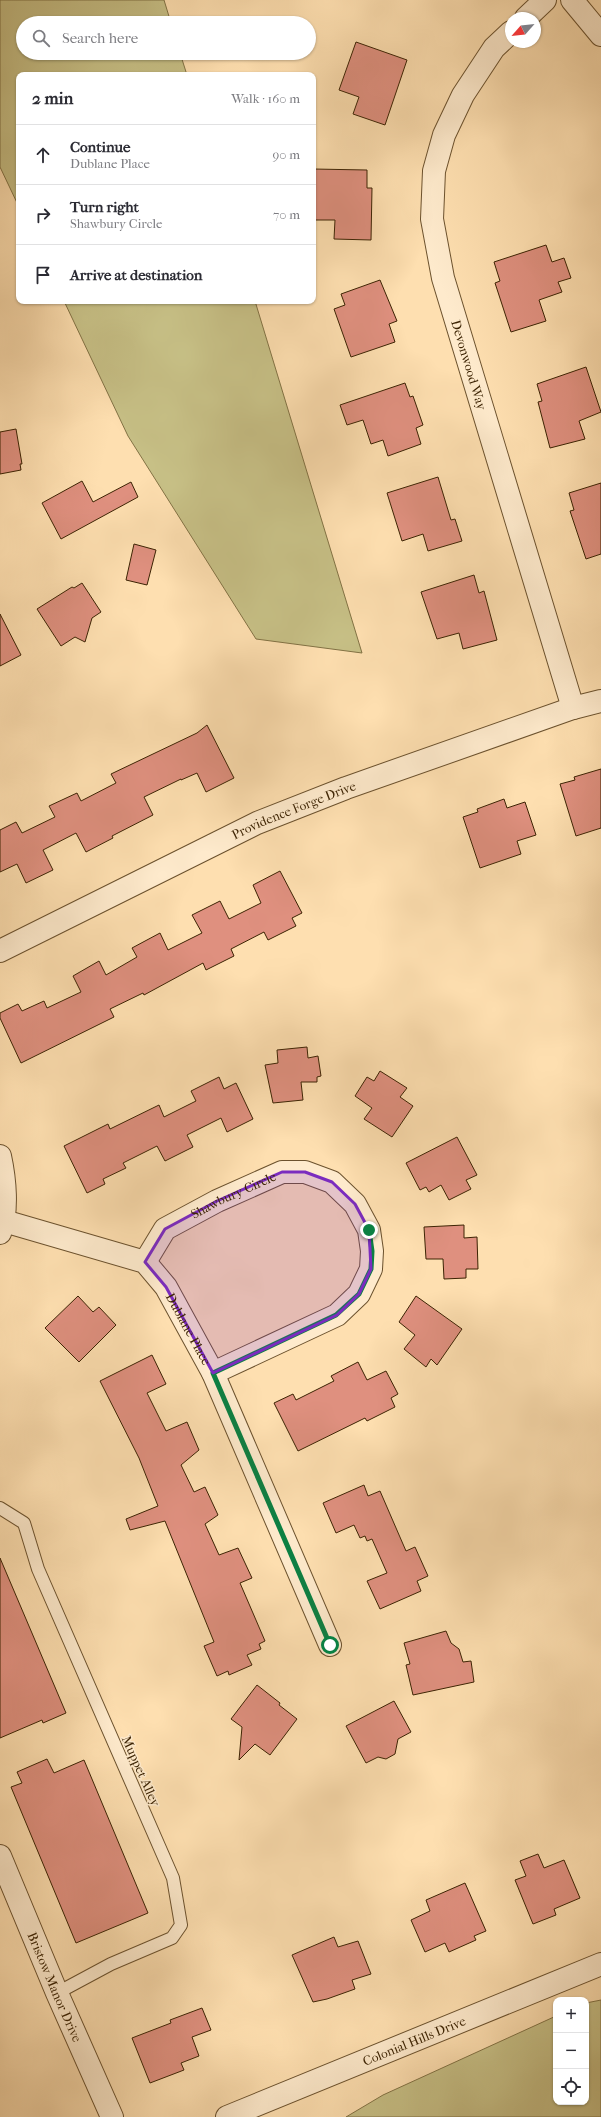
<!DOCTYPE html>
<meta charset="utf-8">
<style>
:root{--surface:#fff;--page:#f2f2f3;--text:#2b2b33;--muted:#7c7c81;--line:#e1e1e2}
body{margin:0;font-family:"IM FELL French Canon",serif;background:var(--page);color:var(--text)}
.controls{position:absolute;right:12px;bottom:12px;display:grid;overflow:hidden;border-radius:8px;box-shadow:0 1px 3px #0004}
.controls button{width:36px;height:36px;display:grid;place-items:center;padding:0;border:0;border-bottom:1px solid var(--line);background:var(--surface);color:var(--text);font:20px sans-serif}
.compass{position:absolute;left:505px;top:12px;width:36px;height:36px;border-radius:50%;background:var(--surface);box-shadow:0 1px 3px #0004;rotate:243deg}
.stop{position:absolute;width:12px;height:12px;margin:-9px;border:3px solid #0b8043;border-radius:50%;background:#fff}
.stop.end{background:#0b8043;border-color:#fff;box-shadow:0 1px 4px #0008}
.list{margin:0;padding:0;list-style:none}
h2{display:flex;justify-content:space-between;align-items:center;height:52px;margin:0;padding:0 16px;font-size:17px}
h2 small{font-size:13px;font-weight:400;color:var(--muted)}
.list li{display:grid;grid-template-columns:26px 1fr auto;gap:12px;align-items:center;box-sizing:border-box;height:60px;padding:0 16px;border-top:1px solid var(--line)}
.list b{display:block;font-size:15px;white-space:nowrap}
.list p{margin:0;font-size:13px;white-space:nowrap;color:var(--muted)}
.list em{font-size:13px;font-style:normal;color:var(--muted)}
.icon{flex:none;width:22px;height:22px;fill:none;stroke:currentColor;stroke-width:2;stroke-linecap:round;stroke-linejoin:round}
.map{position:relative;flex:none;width:601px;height:2117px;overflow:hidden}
.search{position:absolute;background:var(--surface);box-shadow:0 1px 3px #0004;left:16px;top:16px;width:300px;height:44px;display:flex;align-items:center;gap:10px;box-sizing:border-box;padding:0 14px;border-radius:22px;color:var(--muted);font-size:15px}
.panel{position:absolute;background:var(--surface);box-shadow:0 1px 3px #0004;left:16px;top:72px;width:300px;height:232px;border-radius:8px}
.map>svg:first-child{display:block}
.green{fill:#c7c086;stroke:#827244}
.building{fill:#df907f;stroke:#3c2303}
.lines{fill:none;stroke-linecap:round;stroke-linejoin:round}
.service-casing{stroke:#6c522e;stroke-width:14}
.minor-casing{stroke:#6c522e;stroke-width:24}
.service{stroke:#feeacc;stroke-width:12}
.minor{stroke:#feeacc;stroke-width:22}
.route{stroke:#0b8043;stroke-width:5}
.marked{fill:#7b2cbf;fill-opacity:0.2;stroke:#7b2cbf;stroke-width:3;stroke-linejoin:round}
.labels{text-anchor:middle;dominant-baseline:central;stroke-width:3;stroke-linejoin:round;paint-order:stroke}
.street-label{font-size:13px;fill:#3c2303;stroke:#feeacc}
</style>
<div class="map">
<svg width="601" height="2117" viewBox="0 0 601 2117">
<rect width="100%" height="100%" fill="#fedfb0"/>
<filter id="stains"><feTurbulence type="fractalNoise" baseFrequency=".005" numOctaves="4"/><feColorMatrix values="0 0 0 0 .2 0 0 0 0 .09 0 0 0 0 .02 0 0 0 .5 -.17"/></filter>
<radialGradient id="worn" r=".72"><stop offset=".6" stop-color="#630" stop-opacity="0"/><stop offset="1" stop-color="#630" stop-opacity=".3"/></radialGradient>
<g class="green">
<path d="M 0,0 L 164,0 L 171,23 L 23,23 L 23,53 L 180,53 L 187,75 L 19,75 L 19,207 L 0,167 Z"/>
<path d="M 64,301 L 255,301 L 362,653 L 256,639 L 128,436 Z"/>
<path d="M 601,2000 L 601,2117 L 346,2117 L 383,2095 L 556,2016 L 556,2102 L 586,2102 L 586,2003 Z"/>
</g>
<g class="building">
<path d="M 356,42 L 407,60 L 385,125 L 353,114 L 359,97 L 339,90 Z"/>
<path d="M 313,169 L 367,170 L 367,188 L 372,188 L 371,240 L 334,239 L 335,220 L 313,220 Z"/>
<path d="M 546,245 L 552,262 L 564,258 L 571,278 L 558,282 L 562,292 L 539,300 L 546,321 L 511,332 L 495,283 L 500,281 L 494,262 Z"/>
<path d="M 380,280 L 397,321 L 389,324 L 395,342 L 351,357 L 334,309 L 345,305 L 341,294 Z"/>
<path d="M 586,367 L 601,412 L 579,421 L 585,439 L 550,448 L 538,402 L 542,401 L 537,384 Z"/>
<path d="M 405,383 L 410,397 L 413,396 L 423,425 L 416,428 L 421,444 L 388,456 L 383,440 L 371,444 L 363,420 L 347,425 L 340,405 Z"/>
<path d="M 16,429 L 22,464 L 20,464 L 21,470 L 0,474 L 0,432 Z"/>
<path d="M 438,477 L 451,520 L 455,519 L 462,541 L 428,551 L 423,534 L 402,541 L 387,493 Z"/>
<path d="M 82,481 L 93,502 L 131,482 L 138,497 L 61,539 L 42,503 Z"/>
<path d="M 601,483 L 601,554 L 586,559 L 570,511 L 574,510 L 569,493 Z"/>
<path d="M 134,544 L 156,550 L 147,585 L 126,580 Z"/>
<path d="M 474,575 L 479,593 L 484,591 L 497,640 L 463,649 L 459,633 L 437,639 L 421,592 Z"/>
<path d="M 82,583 L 101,612 L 92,618 L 85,642 L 75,637 L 61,646 L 37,609 L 72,587 L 74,588 Z"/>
<path d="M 0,614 L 21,655 L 0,666 Z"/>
<path d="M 207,725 L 234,778 L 206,792 L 197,773 L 181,780 L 181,779 L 144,797 L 153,815 L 112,836 L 113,838 L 86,852 L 76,833 L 43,850 L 53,870 L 26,883 L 17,864 L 0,872 L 0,830 L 16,822 L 22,833 L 55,817 L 49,806 L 77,793 L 81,801 L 116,783 L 111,774 L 197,733 Z"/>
<path d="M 601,769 L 601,828 L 576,836 L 560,784 L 575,780 L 574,777 Z"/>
<path d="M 504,799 L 507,808 L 525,802 L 536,835 L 517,841 L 521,854 L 480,868 L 463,817 L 478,812 L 477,809 Z"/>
<path d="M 280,871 L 302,913 L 292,918 L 296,926 L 268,940 L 264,932 L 231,949 L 234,956 L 206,970 L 203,963 L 144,995 L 143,993 L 110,1009 L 114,1017 L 21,1063 L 0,1018 L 0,1013 L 18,1004 L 22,1011 L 44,1001 L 47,1008 L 81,992 L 73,976 L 99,961 L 106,975 L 137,957 L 132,948 L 160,933 L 168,950 L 202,933 L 192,915 L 220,901 L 229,919 L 261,903 L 253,885 Z"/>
<path d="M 307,1047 L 308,1058 L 318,1056 L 321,1076 L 317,1077 L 317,1082 L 301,1082 L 303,1100 L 273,1103 L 265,1065 L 278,1063 L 277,1050 Z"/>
<path d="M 380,1071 L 407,1088 L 400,1097 L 413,1106 L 392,1137 L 364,1119 L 372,1108 L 355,1096 L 367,1077 L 374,1081 Z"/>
<path d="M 219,1077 L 224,1089 L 236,1083 L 253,1119 L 227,1132 L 221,1118 L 187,1135 L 193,1147 L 165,1161 L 157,1146 L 123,1163 L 126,1168 L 103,1179 L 105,1184 L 87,1193 L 64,1146 L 108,1124 L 110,1129 L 159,1105 L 164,1117 L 196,1101 L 191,1091 Z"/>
<path d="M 457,1137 L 477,1175 L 466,1180 L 471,1189 L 449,1200 L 441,1185 L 429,1192 L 426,1187 L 420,1190 L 406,1163 Z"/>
<path d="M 464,1225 L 464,1238 L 477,1237 L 478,1269 L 466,1269 L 466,1278 L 444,1279 L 443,1259 L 426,1259 L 424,1227 Z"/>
<path d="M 78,1296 L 93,1312 L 99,1307 L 116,1325 L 79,1362 L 45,1328 Z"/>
<path d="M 416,1296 L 462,1329 L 437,1365 L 431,1359 L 426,1367 L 404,1349 L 415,1335 L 399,1322 Z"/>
<path d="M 152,1355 L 166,1384 L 147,1393 L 166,1431 L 187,1422 L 199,1450 L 181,1465 L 194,1492 L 205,1487 L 218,1515 L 205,1524 L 219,1555 L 238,1548 L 252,1578 L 240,1583 L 265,1641 L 259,1644 L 261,1649 L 247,1655 L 252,1665 L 229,1675 L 228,1671 L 217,1676 L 204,1646 L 214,1642 L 165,1521 L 130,1530 L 126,1519 L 158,1506 L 139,1458 L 100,1381 Z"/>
<path d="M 358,1362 L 367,1380 L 386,1371 L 398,1394 L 391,1398 L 395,1407 L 367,1421 L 365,1418 L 298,1451 L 274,1403 L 293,1394 L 296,1400 L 334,1381 L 331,1376 Z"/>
<path d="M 364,1485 L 368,1496 L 380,1491 L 406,1551 L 415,1547 L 428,1576 L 417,1581 L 421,1591 L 380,1609 L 367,1581 L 387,1573 L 372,1539 L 367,1541 L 365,1536 L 360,1538 L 354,1525 L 336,1533 L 323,1503 Z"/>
<path d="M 0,1558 L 66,1713 L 43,1723 L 42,1720 L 0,1738 Z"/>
<path d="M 446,1631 L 451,1643 L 459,1649 L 463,1662 L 471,1661 L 474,1682 L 413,1695 L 406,1665 L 410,1664 L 404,1643 Z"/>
<path d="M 257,1685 L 280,1703 L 279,1705 L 297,1719 L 270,1755 L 255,1744 L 239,1760 L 242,1727 L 231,1719 Z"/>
<path d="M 394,1701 L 411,1732 L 398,1739 L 395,1754 L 386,1759 L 378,1757 L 366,1763 L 346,1726 Z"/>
<path d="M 47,1759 L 54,1773 L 84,1760 L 148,1913 L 76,1943 L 11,1787 L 22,1783 L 17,1772 Z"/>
<path d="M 538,1854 L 544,1868 L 564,1860 L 580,1898 L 554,1909 L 556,1915 L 533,1924 L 515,1880 L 526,1876 L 520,1861 Z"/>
<path d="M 465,1883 L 486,1931 L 474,1936 L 476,1940 L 449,1952 L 445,1943 L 425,1952 L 411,1920 L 430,1911 L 426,1900 Z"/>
<path d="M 334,1937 L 338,1947 L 358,1941 L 371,1974 L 352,1980 L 355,1989 L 327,1999 L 313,2002 L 292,1955 Z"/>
<path d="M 202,2008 L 211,2030 L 192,2037 L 199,2056 L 181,2063 L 184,2070 L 150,2083 L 132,2038 L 171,2023 L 170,2020 Z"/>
</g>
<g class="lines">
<g class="service-casing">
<path id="service" d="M 0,1508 L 24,1523 L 38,1569 L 173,1878 L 181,1925 L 172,1938 L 111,1964 L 57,1993"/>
</g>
<g class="minor-casing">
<g id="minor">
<path d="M 572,0 L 601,35"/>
<path d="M 526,18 L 545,0"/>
<path id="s1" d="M 511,32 L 494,48 L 463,95 L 444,135 L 434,171 L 432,219 L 443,278 L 573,708"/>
<path id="s2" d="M 0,951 L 257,823 L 346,788 L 573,708 L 601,701"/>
<path d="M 0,1156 C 5,1179 8,1211 0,1233"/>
<path id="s3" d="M 4,1221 L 145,1262 L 166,1287 L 213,1373 L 330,1645"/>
<path id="s4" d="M 145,1262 L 165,1229 L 217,1201 L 282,1172 L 305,1172 L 332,1182 L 355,1204 L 369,1230 L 372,1251 L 371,1269 L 359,1294 L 337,1315 L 213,1373"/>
<path id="s5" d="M 0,1856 L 57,1993 L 112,2117"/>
<path id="s6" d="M 227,2117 L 601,1964"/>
</g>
</g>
<use href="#service" class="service"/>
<use href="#minor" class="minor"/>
</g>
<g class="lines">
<path class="route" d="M 330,1645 L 213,1373 L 336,1315 L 359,1294 L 371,1269 L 372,1251 L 369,1230"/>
</g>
<path class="marked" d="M 282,1172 L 305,1172 L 332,1182 L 355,1204 L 369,1230 L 371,1269 L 359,1294 L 337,1315 L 213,1373 L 166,1287 L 145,1262 L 165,1229 L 217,1201 Z"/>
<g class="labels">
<g class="street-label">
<text stroke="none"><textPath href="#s1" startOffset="360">Devonwood Way</textPath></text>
<text stroke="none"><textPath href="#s2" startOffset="326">Providence Forge Drive</textPath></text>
<text stroke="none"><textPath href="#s4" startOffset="115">Shawbury Circle</textPath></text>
<text stroke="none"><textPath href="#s3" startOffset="227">Dublane Place</textPath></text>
<text transform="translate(141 1771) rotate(66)">Muppet Alley</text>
<text stroke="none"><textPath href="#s5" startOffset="142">Bristow Manor Drive</textPath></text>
<text stroke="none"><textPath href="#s6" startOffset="202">Colonial Hills Drive</textPath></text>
</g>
</g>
<rect width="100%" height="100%" filter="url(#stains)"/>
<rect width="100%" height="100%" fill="url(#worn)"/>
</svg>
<div class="controls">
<button>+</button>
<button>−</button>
<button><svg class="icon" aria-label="locate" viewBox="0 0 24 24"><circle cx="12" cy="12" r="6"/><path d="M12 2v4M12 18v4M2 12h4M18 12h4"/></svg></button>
</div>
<svg class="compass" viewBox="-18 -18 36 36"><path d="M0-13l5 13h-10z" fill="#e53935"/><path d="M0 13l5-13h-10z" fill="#7c7c81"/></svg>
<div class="stop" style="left:330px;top:1645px"></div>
<div class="stop end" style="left:369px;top:1230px"></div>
<div class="search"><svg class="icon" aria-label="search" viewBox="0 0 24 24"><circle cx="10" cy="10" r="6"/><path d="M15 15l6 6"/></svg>Search here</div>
<section class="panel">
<h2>2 min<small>Walk · 160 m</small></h2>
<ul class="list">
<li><svg class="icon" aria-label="ahead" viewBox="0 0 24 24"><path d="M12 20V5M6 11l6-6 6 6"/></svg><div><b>Continue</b><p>Dublane Place</p></div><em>90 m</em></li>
<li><svg class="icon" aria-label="right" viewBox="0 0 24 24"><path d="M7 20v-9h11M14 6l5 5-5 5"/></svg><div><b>Turn right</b><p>Shawbury Circle</p></div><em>70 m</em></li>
<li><svg class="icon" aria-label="arrive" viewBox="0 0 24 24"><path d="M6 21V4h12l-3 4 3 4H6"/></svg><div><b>Arrive at destination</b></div></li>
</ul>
</section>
</div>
